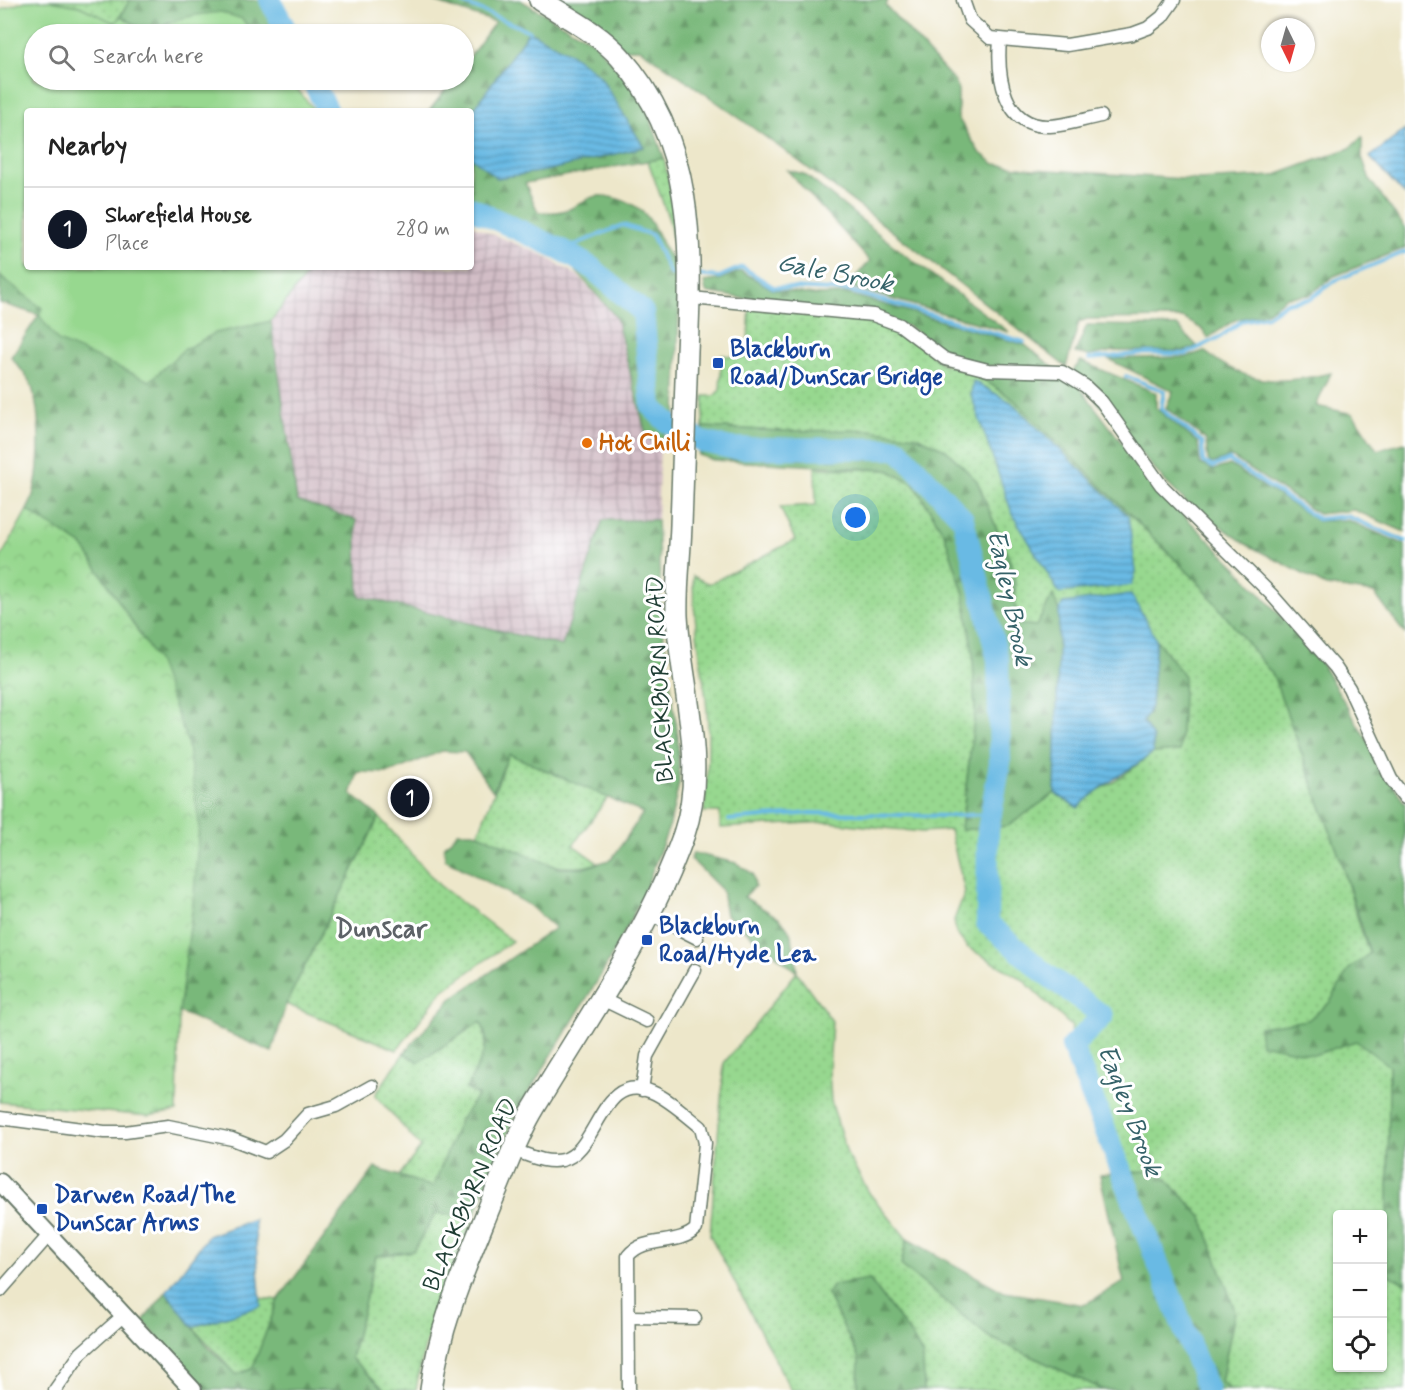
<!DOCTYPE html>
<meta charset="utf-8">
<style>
:root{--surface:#fff;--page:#f2f2f2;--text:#222;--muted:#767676;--line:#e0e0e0;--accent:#111827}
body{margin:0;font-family:Mynerve,sans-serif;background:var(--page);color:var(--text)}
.controls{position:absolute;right:18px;bottom:18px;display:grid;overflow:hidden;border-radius:6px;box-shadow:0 2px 4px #0004}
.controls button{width:54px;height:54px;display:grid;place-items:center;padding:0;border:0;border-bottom:2px solid var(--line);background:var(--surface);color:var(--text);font:30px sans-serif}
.compass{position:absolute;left:1261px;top:18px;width:54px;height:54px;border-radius:50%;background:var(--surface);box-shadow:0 2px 4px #0004;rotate:175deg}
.you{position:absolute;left:856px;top:518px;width:21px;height:21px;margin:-15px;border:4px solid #fff;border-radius:50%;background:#1a73e8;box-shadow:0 0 0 9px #1a73e833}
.badge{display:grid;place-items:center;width:39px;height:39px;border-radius:50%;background:var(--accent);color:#fff;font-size:20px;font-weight:700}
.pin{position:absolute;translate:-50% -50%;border:3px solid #fff;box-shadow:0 2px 6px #0006}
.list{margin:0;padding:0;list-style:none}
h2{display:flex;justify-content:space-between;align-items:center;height:78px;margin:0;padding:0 24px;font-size:26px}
h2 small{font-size:20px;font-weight:400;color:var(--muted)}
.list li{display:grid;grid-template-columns:39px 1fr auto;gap:18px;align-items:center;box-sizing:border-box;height:84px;padding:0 24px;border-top:2px solid var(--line)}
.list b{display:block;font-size:22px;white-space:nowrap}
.list p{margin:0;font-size:20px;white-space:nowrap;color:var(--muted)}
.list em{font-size:20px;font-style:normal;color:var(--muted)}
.icon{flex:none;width:33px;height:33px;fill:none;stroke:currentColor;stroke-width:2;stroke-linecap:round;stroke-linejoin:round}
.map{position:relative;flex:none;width:1405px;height:1390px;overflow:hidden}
.search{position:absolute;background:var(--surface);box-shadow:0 2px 4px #0004;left:24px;top:24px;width:450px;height:66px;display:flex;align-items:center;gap:15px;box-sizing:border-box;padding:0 21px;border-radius:33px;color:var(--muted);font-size:22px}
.panel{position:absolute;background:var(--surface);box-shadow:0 2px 4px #0004;left:24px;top:108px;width:450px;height:162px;border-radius:6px}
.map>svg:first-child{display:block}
.industrial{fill:url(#industrial-grid)}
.grass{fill:url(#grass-dots);stroke:#5b8a62;stroke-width:1.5;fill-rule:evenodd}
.forest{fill:url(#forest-firs);stroke:#4c7a57;stroke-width:1.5}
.park{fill:url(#park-crowns);stroke:#5b8a62;stroke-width:1.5}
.garden{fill:#97d88f;stroke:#5b8a62;stroke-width:1.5}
.water{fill:url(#water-rules);stroke:#447c8c;stroke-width:1.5}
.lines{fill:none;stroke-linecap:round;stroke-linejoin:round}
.stream{stroke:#69bae4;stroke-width:4}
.river{stroke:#69bae4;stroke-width:22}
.street-casing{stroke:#677868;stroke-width:15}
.secondary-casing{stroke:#677868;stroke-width:20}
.highway-casing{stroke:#677868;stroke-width:24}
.street{stroke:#fff;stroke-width:12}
.secondary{stroke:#fff;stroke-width:16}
.highway{stroke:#fff;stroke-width:21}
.transit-dot{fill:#1a4fb4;stroke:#fff;stroke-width:2}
.food-dot{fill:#e8710a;stroke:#fff;stroke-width:2}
.labels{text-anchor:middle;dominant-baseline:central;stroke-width:6;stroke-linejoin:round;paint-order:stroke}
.transit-label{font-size:24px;font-weight:bold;fill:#164399;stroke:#fff;text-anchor:start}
.food-label{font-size:24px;font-weight:bold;fill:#c56008;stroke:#fff;text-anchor:start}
.street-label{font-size:24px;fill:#1f3d34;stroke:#fff}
.water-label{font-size:26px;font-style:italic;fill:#356269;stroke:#fff}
.quarter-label{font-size:27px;font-weight:bold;fill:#5d6267;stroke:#fff}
</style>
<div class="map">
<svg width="1405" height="1390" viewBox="0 0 1405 1390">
<defs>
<pattern id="industrial-grid" width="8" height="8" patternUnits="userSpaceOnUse" patternTransform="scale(1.5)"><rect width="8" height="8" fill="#d2bdc6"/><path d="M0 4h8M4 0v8" fill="none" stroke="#aa9ba2"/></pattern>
<pattern id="grass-dots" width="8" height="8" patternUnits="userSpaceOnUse" patternTransform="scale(1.5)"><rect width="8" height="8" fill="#97d88f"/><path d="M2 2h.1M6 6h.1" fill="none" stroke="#82ba7c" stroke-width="1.8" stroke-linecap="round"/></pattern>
<pattern id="forest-firs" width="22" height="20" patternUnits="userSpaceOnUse" patternTransform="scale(1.5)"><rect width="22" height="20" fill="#79b87a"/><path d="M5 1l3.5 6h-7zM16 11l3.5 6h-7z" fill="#639765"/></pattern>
<pattern id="park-crowns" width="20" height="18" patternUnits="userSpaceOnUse" patternTransform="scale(1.5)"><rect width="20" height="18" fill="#97d88f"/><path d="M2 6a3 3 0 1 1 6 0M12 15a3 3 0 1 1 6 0" fill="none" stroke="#82ba7c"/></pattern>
<pattern id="water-rules" width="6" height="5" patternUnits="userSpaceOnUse" patternTransform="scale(1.5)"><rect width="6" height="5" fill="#69bae4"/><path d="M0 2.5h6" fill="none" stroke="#5698ba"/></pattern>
</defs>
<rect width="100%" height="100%" fill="#fff"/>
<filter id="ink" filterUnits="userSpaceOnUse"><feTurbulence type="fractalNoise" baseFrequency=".0167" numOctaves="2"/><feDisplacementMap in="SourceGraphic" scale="12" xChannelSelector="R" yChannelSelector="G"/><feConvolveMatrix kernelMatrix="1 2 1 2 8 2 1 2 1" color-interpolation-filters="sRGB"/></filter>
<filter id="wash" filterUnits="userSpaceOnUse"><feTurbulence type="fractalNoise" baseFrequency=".008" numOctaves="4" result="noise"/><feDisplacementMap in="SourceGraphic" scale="24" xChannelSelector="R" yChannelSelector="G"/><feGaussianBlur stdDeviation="1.35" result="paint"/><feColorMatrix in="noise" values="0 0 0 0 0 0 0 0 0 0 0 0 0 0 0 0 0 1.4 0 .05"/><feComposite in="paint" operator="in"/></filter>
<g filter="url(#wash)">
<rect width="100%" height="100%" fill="#ede7ca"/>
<path class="industrial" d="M 471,225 L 541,254 L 577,275 L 616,317 L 646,434 L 660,449 L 657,520 L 603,520 L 562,646 L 359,596 L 355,520 L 297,501 L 271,321 L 312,267 L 471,267 Z"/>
<g class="grass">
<path d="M 46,0 L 130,0 L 115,24 L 79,6 Z"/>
<path d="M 664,158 L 674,209 L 678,246 L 674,246 L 669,220 L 648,161 Z"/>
<path d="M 750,307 L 872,319 L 896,328 L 943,364 L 972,372 L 1013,399 L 1199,583 L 1273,675 L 1340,858 L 1361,930 L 1386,997 L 1389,1066 L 1388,1229 L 1383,1240 L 1382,1214 L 1338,1214 L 1338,1368 L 1382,1368 L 1383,1272 L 1405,1283 L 1405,1390 L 1231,1390 L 1221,1382 L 1235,1311 L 1158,1170 L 1115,1174 L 1104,1136 L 1097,1131 L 1067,1047 L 1072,1027 L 1022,979 L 967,947 L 956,933 L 954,920 L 965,892 L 950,830 L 922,832 L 828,822 L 720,828 L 720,812 L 704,812 C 708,775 710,737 706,700 C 701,658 693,618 693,576 L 709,584 L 795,540 L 780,507 L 816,505 L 815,468 L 888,470 L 914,484 L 944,533 L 964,594 L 973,654 L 975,711 L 961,830 L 1008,826 L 1055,793 L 1078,808 L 1094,792 L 1114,782 L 1153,753 L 1180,750 L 1183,676 L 1156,639 L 1063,603 L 1059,611 L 1053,596 L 1036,626 L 1016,624 L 1014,571 L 977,481 L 781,431 L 703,427 L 704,396 L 714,396 L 720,390 L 722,355 L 747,358 ZM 973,382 L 1011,402 L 1106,494 Z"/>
<path d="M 509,754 L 608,797 L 573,845 L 598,863 C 555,878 517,851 478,834 Z"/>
<path d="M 379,817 L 439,885 L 512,941 L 442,991 L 397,1050 L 286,1004 Z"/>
<path d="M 797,972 L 832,1021 L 829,1071 L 831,1101 L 847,1154 L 870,1194 L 907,1239 L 901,1265 L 989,1337 L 1104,1390 L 924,1390 L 923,1356 L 911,1335 L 869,1279 L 827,1294 L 859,1358 L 858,1390 L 791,1390 L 710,1235 L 724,1063 Z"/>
<path d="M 480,1022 C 495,1043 476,1068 466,1089 L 478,1095 L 460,1120 L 433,1188 L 399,1176 L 421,1147 L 375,1095 L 404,1053 L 419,1062 Z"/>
<path d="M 436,1213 L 474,1217 C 451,1272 424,1330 416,1390 L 385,1390 L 351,1358 L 376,1256 L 413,1251 Z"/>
<path d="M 260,1298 L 278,1300 L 253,1368 L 237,1375 L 193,1327 L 260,1306 Z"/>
</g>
<g class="forest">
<path d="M 130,0 L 264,0 L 281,34 L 254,34 L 242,19 L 168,22 L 155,34 L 149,34 L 121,16 Z"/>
<path d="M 429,0 L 520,0 L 594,42 L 643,98 L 664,158 L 525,183 L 538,212 C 550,213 563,213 574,207 C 584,202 587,197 598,196 C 605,195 614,198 621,200 C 661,212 653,246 680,266 L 676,417 L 656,403 L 651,308 L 581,254 L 471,202 L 471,157 L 497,178 L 545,171 L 644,147 L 529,31 L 471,113 L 471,111 L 429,111 L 453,80 L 464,80 L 464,65 L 495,22 Z"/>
<path d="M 550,0 L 888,0 L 886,6 L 955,82 L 958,90 L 958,118 L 979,152 L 995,164 L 1034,169 L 1199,180 L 1273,176 L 1350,148 L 1362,137 L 1362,157 L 1370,180 L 1405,228 L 1405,248 L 1334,276 L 1309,295 L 1287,297 L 1265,313 L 1235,320 L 1208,338 L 1202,329 L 1183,318 L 1087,319 L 1079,322 L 1066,367 C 927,257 787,148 640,49 L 620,49 Z"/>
<path d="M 787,170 L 804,174 L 904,254 L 1009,332 L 847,286 L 870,261 Z"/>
<path d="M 563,256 L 592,275 L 638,314 L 645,407 L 665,430 L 660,449 L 646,434 L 616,317 Z"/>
<path d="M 741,271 L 772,289 L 813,295 L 848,294 L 1025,345 L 1054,368 L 988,366 L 949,354 L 908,326 L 706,292 L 704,282 L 718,280 Z"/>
<path d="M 0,277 L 150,381 L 183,350 L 215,333 L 271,321 L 297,501 L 356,520 L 359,596 L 562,646 L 603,520 L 657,520 L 662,624 L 678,737 L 679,783 L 670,824 L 642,898 L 604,970 L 516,1113 L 474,1217 L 436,1213 L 413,1251 L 376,1256 L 351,1358 L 385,1390 L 206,1390 L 143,1321 L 166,1292 L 208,1347 L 236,1375 L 252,1369 L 278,1300 L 375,1168 L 433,1187 L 460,1120 L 478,1095 L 466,1089 C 475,1069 496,1042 480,1022 L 419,1062 L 404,1053 L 451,999 L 555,928 L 529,905 L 445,859 L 444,847 L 458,832 L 474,832 L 558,868 L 584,868 L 612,859 L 643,813 L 509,754 L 493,791 L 465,752 L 442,751 L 389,773 L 358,772 L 351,794 L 379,817 L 286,1004 L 272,1052 L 179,1012 L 194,895 L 157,661 L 83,546 L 27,510 C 42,483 42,417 32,387 C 29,377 18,366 11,357 L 39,315 L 0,303 Z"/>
<path d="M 1087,325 L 1177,326 L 1197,346 L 1185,351 L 1114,351 L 1089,356 L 1075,353 Z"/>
<path d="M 1204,351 C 1247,385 1279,385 1331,373 L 1316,406 L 1353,414 L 1377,450 L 1405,443 L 1405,532 L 1354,510 L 1318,514 L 1232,457 L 1211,464 L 1208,460 L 1206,440 L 1166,408 L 1173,391 L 1108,359 L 1187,357 Z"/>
<path d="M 1081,361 L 1156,393 L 1156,408 L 1198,443 L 1200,464 L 1214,470 L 1230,465 L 1318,521 L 1347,520 L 1405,545 L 1405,634 L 1374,593 L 1326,586 L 1246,544 L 1185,501 L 1162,478 L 1072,372 Z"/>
<path d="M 972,372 L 1058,375 L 1079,386 L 1155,487 L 1237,568 L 1317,656 L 1405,804 L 1405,1283 L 1383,1272 L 1383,1240 L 1388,1229 L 1389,1066 L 1356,1041 L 1314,1055 L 1261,1044 L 1259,1027 L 1308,1020 L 1330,1002 L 1349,969 L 1370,953 L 1340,858 L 1273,675 L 1199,583 L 1013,399 Z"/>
<path d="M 703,427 L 781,431 L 869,430 L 916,436 L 945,449 L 977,481 L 1014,571 L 1016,624 L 1036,626 L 1053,595 L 1059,611 L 1055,793 L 1008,826 L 961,830 L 975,711 L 973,654 L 964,594 L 944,533 L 914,484 L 888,470 L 713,460 L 698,455 Z"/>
<path d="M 1156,639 L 1184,676 L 1180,751 L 1153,753 L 1153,738 L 1143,722 L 1151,706 Z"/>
<path d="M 693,853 L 736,863 L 753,874 L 755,886 L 744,897 C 789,925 791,917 797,972 L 726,915 L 722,890 L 691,859 Z"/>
<path d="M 1158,1170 L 1202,1217 L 1235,1311 L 1221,1382 L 1231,1390 L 1104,1390 L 989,1337 L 901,1265 L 907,1239 L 1004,1292 L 1084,1305 L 1124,1282 L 1100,1175 Z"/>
<path d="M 869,1279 L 911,1335 L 923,1356 L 924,1390 L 858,1390 L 859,1358 L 827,1294 L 833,1285 Z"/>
</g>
<path class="park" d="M 27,510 L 83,546 L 157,661 L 187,741 L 199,824 L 194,895 L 179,1012 L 177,1111 L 148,1116 L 0,1102 L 0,559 Z"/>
<g class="garden">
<path d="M 46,0 L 79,6 L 115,23 L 121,16 L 149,34 L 34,34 L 34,80 L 290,80 L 315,111 L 27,111 L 27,267 L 312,267 L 271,321 L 215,333 L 183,350 L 150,381 L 58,341 L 39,315 L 42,308 L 0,276 L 0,10 L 25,1 Z"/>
<path d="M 221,12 L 242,19 L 254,34 L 155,34 C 174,16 195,15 221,12 Z"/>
</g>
<g class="water">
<path d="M 529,31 L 573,55 L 600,76 L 644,147 L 545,171 L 497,178 L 471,157 L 471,113 Z"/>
<path d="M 1405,130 L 1405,195 L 1370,157 Z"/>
<path d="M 973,381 L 1011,402 L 1128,516 L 1136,571 L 1132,585 L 1059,593 L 1012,513 L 971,395 Z"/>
<path d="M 1131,594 L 1156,639 L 1151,706 L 1143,722 L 1153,738 L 1153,753 C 1128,771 1099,786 1078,808 L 1055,793 L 1059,611 L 1063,603 Z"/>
<path d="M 254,1219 L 261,1306 L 193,1327 L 166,1292 L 208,1236 Z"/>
</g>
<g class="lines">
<g class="stream">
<path d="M 456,0 L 529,31"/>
<path d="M 562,250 L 623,225 L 652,235 L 670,274 L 682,274"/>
<path d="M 696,275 L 719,277 L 742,267 L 773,287 L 850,291 L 1024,342"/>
<path d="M 1089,359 L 1147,353 L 1186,354 L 1220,337 L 1242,321 L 1267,316 L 1286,303 L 1310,299 L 1334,281 L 1405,252"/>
<path d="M 1126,376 L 1164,391 L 1161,409 L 1202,442 L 1203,462 L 1213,467 L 1229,460 L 1318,519 L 1347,516 L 1405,541"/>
<path d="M 729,820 L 811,813 L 948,816 L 991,814"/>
</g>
<g class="river">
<path d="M 270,0 L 288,34"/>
<path d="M 312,80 L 328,111"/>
<path d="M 471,208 L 562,250 L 592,268 L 643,312 L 652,407 L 667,422 L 703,442 L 731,448 L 898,449 L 963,519 L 998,660 L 1000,763 L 988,830 L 987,923 L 1042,971 L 1103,1016 L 1072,1046 L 1208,1390"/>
</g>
</g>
</g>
<g filter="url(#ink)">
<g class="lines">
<g class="street-casing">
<g id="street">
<path d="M 963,0 L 970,20 L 990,38 L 1067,45 L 1132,34 L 1148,28 L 1162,17 L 1174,0"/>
<path d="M 1000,40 C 997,75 1003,128 1050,126 C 1067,125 1085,119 1101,116"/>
<path d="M 691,298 L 873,315 L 900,325 L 945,359 L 988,370 L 1062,372 L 1085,386 L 1102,402 L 1161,485 L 1271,594 L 1335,667 L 1349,688 L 1391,779 L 1405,798"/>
<path d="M 650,914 L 697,938"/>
<path d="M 602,999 L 647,1021"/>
<path d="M 642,1090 L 647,1056 L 695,970"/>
<path d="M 0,1118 L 104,1132 L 125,1132 L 168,1126 L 232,1139 L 266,1152 L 284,1140 L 308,1114 L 336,1106 L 372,1086"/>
<path d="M 513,1150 C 529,1155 545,1164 562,1160 C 598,1153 600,1070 652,1092 C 669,1099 686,1115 701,1127 L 705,1143 L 696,1229 C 677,1247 644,1235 628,1256 L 629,1390"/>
<path d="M 0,1291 L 50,1234"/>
<path d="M 630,1317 L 695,1318"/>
<path d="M 55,1390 L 81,1353 L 124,1315"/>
</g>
</g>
<g class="secondary-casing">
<path id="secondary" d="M 0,1182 L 193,1390"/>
</g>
<g class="highway-casing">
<path id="highway" d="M 431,1390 C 439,1325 467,1263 491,1203 C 504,1173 515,1141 531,1113 C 585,1022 648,935 684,834 C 708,764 681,687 677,616 C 676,587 680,555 681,525 C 683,467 685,409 687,351 C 692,247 695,141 620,57 C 599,33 566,17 540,0"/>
</g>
<use href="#street" class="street"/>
<use href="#secondary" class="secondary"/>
<use href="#highway" class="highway"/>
</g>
</g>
<g class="transit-dot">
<rect x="712" y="357" width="12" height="12" rx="3"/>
<rect x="641" y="934" width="12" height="12" rx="3"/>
<rect x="36" y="1203" width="12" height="12" rx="3"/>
</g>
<circle class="food-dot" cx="587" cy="443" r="6"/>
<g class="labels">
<g class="transit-label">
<text x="730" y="349">Blackburn<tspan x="730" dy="28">Road/Dunscar Bridge</tspan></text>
<text x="659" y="926">Blackburn<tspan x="659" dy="28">Road/Hyde Lea</tspan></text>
<text x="54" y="1195">Darwen Road/The<tspan x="54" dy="28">Dunscar Arms</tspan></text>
</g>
<g class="food-label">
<text x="599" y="443">Hot Chilli</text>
</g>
<g class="street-label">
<text transform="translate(661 679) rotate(-93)">BLACKBURN ROAD</text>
<text transform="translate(471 1195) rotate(-67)">BLACKBURN ROAD</text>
</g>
<g class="water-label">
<text transform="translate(835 274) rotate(11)">Gale Brook</text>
<text transform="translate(1009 598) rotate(78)">Eagley Brook</text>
<text transform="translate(1129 1111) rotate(69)">Eagley Brook</text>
</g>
<g class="quarter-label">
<text x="381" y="929">Dunscar</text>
</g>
</g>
</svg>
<div class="controls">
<button>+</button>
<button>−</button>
<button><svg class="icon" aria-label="locate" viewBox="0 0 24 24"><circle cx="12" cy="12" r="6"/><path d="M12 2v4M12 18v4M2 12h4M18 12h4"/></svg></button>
</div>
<svg class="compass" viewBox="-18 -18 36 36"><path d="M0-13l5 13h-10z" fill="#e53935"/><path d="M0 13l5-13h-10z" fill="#767676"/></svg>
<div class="you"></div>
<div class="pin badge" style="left:410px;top:798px">1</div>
<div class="search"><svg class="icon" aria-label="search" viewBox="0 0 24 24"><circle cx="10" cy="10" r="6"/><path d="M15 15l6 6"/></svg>Search here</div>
<section class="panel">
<h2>Nearby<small></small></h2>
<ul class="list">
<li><span class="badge">1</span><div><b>Shorefield House</b><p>Place</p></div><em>280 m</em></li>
</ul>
</section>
</div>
